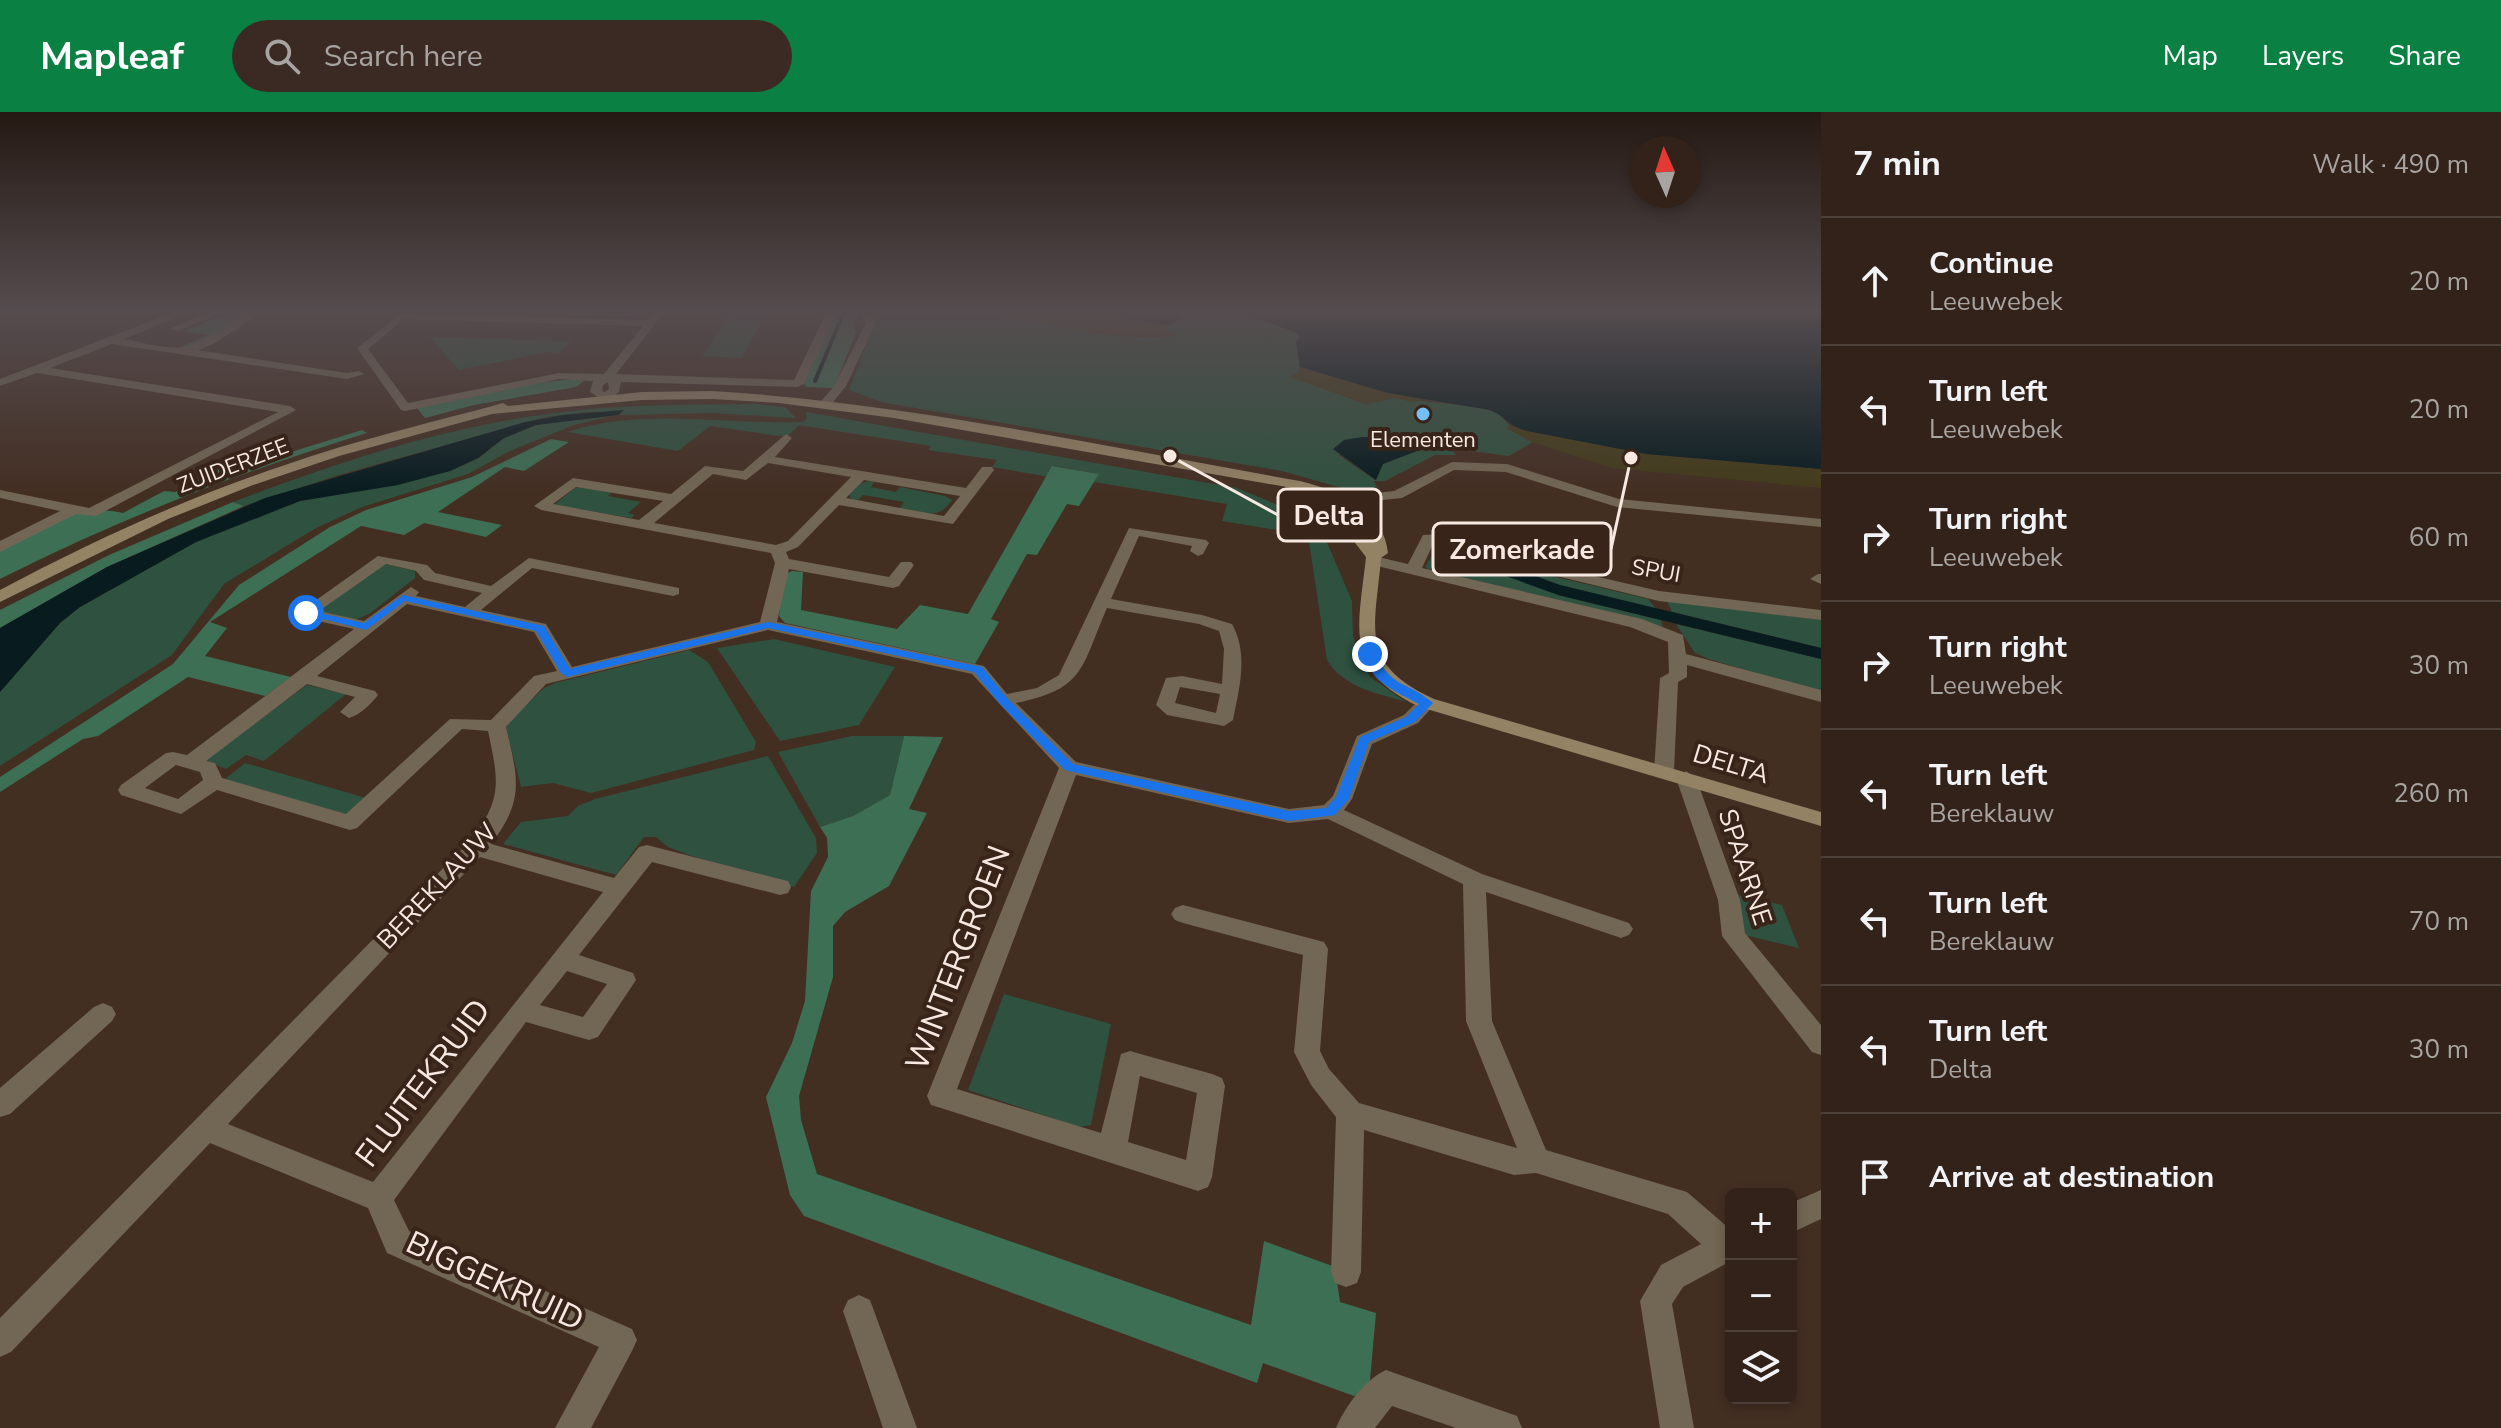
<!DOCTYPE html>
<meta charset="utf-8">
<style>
:root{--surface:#32221a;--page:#3a2a23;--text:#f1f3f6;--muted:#a8a4a2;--line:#4d3f39;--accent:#0b8043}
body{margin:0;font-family:"Nunito Sans",sans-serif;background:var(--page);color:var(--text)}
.controls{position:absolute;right:24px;bottom:24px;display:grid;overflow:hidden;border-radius:12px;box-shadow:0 4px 12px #0003}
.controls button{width:72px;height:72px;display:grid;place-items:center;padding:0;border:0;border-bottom:2px solid var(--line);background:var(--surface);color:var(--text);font:40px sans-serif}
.compass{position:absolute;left:1629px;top:24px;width:72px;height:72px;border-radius:50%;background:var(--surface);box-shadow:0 4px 12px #0003;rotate:357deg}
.stop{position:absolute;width:24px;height:24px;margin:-18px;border:6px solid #1a73e8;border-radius:50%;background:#fff}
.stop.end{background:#1a73e8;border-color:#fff;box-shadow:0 2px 8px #0008}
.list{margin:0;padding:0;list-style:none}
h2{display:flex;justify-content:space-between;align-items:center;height:104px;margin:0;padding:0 32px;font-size:34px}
h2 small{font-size:26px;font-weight:400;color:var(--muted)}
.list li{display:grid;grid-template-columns:52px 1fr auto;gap:24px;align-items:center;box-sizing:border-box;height:128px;padding:0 32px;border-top:2px solid var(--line)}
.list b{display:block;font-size:30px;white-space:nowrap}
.list p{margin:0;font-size:26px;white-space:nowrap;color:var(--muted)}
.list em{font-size:26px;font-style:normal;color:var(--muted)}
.icon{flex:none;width:44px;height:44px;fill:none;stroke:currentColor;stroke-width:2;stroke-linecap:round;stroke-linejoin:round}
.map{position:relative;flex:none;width:1821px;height:1316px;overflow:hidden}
header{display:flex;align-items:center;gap:48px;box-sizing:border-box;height:112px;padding:0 40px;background:var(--accent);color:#fff}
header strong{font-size:38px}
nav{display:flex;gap:44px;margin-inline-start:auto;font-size:28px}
.search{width:560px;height:72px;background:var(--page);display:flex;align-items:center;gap:20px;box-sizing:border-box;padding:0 28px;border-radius:44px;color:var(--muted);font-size:30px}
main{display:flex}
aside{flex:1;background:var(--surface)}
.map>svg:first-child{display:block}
.green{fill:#2f513f}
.forest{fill:#3d6f55}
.sand{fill:#433b1a}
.water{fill:#081c20}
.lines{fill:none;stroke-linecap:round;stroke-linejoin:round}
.stream{stroke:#081c20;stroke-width:4}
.street{fill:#726654;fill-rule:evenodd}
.secondary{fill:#948265;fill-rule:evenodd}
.route{fill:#1a73e8}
.poi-dot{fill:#74c0f6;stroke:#382419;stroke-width:3}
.labels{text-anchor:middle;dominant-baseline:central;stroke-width:8;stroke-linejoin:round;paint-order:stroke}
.far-poi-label{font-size:22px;fill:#f7e9e2;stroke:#382419}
.far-street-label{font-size:22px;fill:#f7e9e2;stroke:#382419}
.street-label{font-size:26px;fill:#f7e9e2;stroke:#382419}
.near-street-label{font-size:32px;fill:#f7e9e2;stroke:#382419}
.leader{fill:none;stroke:#f7e9e2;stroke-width:3}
.callout-dot{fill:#f7e9e2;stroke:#382419;stroke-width:3}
.callout{fill:#382419;stroke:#f7e9e2;stroke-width:3}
.callout-label{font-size:28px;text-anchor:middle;font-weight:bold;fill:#f7e9e2}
</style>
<header>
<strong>Mapleaf</strong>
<div class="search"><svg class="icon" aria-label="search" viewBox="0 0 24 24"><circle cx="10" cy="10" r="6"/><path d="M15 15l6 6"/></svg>Search here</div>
<nav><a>Map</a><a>Layers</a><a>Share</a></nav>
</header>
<main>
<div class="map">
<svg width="1821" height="1316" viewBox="0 0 1821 1316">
<rect width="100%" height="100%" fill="#432e22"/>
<g class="green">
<path d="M 538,197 L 648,198 L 642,205 L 533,202 Z"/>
<path d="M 733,197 L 769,197 L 742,246 L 702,244 Z"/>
<path d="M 880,197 L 998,197 L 1136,225 L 1175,224 L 1158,214 C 1170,213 1176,206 1187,204 C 1215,198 1278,205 1300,224 L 1299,260 L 1291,264 L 1365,292 L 1394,286 L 1479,295 L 1499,302 L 1510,314 L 1507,316 L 1533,330 L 1509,344 L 1456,337 L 1437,329 L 1362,325 L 1339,343 L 1375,368 L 1383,352 L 1422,336 L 1451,337 L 1456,343 L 1435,343 L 1385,369 L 1374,369 L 1377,376 L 1363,382 L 1282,359 L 881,290 L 849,278 Z"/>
<path d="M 430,225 L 571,229 L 560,241 L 548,240 L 459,258 Z"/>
<path d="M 757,292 L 785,295 L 796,306 L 713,301 L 618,303 L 623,300 L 586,300 L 546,305 L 339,363 L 244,394 L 233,390 C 346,347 460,310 580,298 C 639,292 698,293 757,292 Z"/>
<path d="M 806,300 L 1237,376 L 1295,400 L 1323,421 L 1352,489 L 1353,524 L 1370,565 L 1406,590 C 1377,581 1344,576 1327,548 L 1308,423 L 1222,409 L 1227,392 L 1094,370 L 1098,362 L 1053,354 L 1049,365 L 992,355 L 997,348 L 928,338 L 931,334 L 799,313 L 787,325 L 710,314 L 678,339 L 567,320 C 645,295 722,313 802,310 L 807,307 Z"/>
<path d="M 611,304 L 574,313 L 510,339 L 468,362 L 362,395 L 316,416 L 224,472 L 172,543 L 0,654 L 0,580 L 60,511 L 80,495 L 196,430 L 300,389 L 450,359 L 479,346 L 504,326 L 536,313 Z"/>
<path d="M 869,369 L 874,370 L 871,375 L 896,380 L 900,375 L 945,384 L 952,388 C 937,410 922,400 900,396 L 904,390 L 863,383 L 857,389 L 850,386 L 850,382 L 861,371 Z"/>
<path d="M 583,375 L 614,378 L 608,384 L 641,390 L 628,401 L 635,403 L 631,406 L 554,393 L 575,376 Z"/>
<path d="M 1440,430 L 1463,432 L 1535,460 L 1648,487 L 1656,497 L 1560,473 L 1558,483 L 1661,508 L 1663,515 L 1435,460 L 1425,455 Z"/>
<path d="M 385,452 L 415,459 L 415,466 L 369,502 L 355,508 L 318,499 Z"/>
<path d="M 1667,489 L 1821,508 L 1821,536 L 1672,500 Z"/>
<path d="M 1676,512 L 1821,547 L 1821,580 L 1709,547 L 1695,541 Z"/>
<path d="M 774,527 L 895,555 L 859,613 L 780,629 L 717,536 Z"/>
<path d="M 689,538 L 708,550 L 756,630 L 754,638 L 591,681 L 553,671 L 521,675 L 506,616 L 514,604 L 544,576 L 555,571 Z"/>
<path d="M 307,573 L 346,582 L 264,649 L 246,643 L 226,657 L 204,648 Z"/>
<path d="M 852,624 L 904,624 L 890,683 L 853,704 L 820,715 L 778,640 Z"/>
<path d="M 768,644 L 816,726 L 817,741 L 794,775 L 689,743 L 668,735 L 656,725 L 644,725 L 616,763 L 503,732 L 521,710 L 568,704 L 578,694 L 595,687 Z"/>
<path d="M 245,651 L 366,686 L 345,704 L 225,667 Z"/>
<path d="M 1734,782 L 1782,793 L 1799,836 L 1740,822 Z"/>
<path d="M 1004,882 L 1111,912 L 1091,1013 L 1079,1015 L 968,978 Z"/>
</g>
<g class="forest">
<path d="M 238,197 L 258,197 L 204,230 L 178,236 L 208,223 L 184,219 Z"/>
<path d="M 836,197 L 864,197 L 853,211 L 856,220 L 834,276 L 807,275 L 804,272 Z"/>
<path d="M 574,267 L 585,268 L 576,275 L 474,293 L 425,306 L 416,295 L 534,271 Z"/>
<path d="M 362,318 L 367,321 C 240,360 119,407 0,467 L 0,434 C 42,415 76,390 123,401 L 164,379 L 175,380 L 219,357 L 227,360 Z"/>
<path d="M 551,327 L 569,330 L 524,359 L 505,355 L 438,400 L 502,413 L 486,425 L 424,411 L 404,423 L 361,414 L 210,510 L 227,516 L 205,544 L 291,565 L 265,584 L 188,565 L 98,624 L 83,627 L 0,680 L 0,665 L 173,552 L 239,473 L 330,415 L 366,398 L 472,365 Z"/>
<path d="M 1052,354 L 1099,362 L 1079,394 L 1067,392 L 1037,443 L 1027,442 L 991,507 L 999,510 L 975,552 L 785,511 L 779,504 L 784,463 L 792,459 L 803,460 L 801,498 L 897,517 L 920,493 L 968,502 Z"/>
<path d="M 233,390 L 244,394 L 107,455 L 0,516 L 0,498 L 109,443 Z"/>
<path d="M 904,624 L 943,625 L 909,697 L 927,701 L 889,774 L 845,800 L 833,814 L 833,865 L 799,984 L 801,1008 L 817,1062 L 1251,1213 L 1264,1129 L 1335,1155 L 1340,1190 L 1376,1201 L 1370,1268 L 1364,1281 L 1354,1284 L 1263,1251 L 1257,1271 L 804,1104 L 790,1083 L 766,985 L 792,931 L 805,889 L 811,779 L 828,745 L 827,726 L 820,715 L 853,704 L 890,683 Z"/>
</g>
<g class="sand">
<path d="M 998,197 L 1081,197 L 1166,213 L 1159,214 L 1177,224 C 1117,229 1062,217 1005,202 Z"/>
<path d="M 1300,255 L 1373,277 L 1423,288 L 1413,290 L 1394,286 L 1366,292 L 1290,265 L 1299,260 Z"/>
<path d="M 1510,314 L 1646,342 L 1821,357 L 1821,376 L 1612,356 L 1532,330 L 1506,316 Z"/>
</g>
<g class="water">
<path d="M 1081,197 L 1821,197 L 1821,357 L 1646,342 L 1527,319 C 1506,313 1505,304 1490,298 L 1388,281 L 1300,255 L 1296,230 L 1300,224 L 1296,221 C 1262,206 1227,197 1189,204 C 1179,205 1175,212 1166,213 Z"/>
<path d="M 624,298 L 618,303 L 536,313 L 504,326 L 478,346 L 450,359 L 398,373 L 300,389 L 196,430 L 80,495 L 60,511 L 0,580 L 0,516 L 107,455 L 265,386 L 525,310 L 563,303 Z"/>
<path d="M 1362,325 L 1421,325 L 1438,331 L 1383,352 L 1376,368 L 1333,337 L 1344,328 Z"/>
<path d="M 1451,436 L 1463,437 L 1560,473 L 1821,536 L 1821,547 L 1558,483 L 1448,443 L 1447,439 Z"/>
</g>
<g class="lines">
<path class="stream" d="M 815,269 L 845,197"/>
<g class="street">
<path d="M 182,197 L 192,199 L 124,227 C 142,230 170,239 187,234 C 215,227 239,197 268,197 L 213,232 L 198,238 L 347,261 L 359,259 L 365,262 L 347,267 L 112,232 L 50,256 L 290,294 L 296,298 L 96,404 L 76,402 L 0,440 L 0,429 L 60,399 L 0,386 L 0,378 L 89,396 L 278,300 L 37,261 L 0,274 L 0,267 Z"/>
<path d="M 215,197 L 230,197 L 178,219 L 169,217 Z"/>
<path d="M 656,197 L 667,197 L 616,262 L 794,268 L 828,197 L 838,197 L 804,272 L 798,275 L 621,270 L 619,280 L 606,290 L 590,280 L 593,269 L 559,267 L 405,299 L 401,298 L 357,236 L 402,201 L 648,208 ZM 404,207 L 643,214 L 604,262 L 559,261 L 408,291 L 368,237 ZM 608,270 L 609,277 L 605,280 L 602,279 L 603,273 Z"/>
<path d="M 867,199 L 876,211 L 846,274 L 829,295 L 821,295 L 819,292 L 834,274 L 866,211 L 862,202 Z"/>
<path d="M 786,322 L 792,326 L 775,345 L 966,376 L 982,355 L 992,355 L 994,358 L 953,412 L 839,393 L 798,435 L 786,440 L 789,447 L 889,465 L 901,450 L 911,450 L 914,453 L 899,474 L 893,476 L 789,457 L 777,510 L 984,554 L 1007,582 L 1037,576 L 1059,563 L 1129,416 L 1206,428 L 1209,431 L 1203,442 L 1198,444 L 1190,439 L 1192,434 L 1139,424 L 1111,487 L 1202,503 L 1232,512 C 1249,542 1239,577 1233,608 L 1224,614 L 1167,603 L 1156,593 L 1166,566 L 1182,564 L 1222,572 L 1224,537 L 1219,519 L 1199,512 L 1107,496 C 1081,555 1086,577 1016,591 L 1076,650 L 1289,697 L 1324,693 L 1333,684 L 1357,624 L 1404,603 L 1420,587 L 1434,587 L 1436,591 L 1418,611 L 1372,632 L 1352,687 L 1344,698 L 1482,762 L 1629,811 L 1633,817 L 1629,823 L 1621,826 L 1486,780 L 1492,909 L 1546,1038 L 1687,1080 L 1731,1118 L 1731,1149 L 1683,1175 L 1672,1192 L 1694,1316 L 1660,1316 L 1640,1189 L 1661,1153 L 1701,1132 L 1668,1102 L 1536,1061 L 1514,1063 L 1364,1018 L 1361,1160 L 1357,1171 L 1346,1175 L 1335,1171 L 1331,1160 L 1336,1005 L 1311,973 L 1294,940 L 1303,843 L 1183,811 L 1175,808 L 1171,802 L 1175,796 L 1183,793 L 1324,830 L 1328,837 L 1320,939 L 1329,957 L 1359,991 L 1517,1036 L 1466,909 L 1463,772 L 1328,707 L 1289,711 L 1076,663 L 957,977 L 1101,1021 L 1121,942 L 1130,939 L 1212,962 L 1222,966 L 1225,974 L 1212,1065 L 1208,1075 L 1198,1079 L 941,996 L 931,993 L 927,984 L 1059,656 L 972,562 L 768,518 L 546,572 L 506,615 C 518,666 525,688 491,732 L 614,766 L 639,735 L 647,733 L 780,767 L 788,769 L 791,775 L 788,781 L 780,783 L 652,750 L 579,843 L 633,861 L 636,868 L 598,925 L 589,928 L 526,910 L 394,1088 L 409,1119 L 632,1217 L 637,1228 L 632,1239 L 591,1316 L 555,1316 L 599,1235 L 387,1141 L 368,1096 L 210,1031 L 11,1240 L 0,1245 L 0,1206 L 468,731 C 503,688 499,671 488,619 L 462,617 L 357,716 L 350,718 L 217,678 L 181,702 L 121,683 L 118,678 L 121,673 L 166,641 L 173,640 L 187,643 L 354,517 L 300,505 L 298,501 L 378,444 L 427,453 L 435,461 L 491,474 L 529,446 L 679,476 L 679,482 L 673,484 L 532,456 L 481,498 L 546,512 L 572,555 L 760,510 L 775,451 L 771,441 L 541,398 L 534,394 L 573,366 L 671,382 L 705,354 L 743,359 ZM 768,351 L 851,365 L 788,429 L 776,433 L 654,411 L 713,362 L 746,368 ZM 864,368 L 960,384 L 944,404 L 846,386 ZM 576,375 L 663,389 L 639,408 L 553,392 ZM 386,452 L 416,459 L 424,468 L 482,481 L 465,495 L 416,484 L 419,480 L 411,475 L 364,509 L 319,499 ZM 407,492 L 534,520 L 557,559 L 534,564 L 491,608 L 450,607 L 346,702 L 222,666 L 215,651 L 206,649 L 307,572 L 355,585 L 340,600 L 349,606 C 360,603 371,592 378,583 L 375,579 L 317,564 ZM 1180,575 L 1220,582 L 1216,601 L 1175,591 ZM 176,653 L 200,660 L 203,668 L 178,687 L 145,676 ZM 480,745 L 603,780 L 373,1070 L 228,1012 ZM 567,859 L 607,872 L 583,905 L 540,893 ZM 1140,964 L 1197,981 L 1186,1048 L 1128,1030 Z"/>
<path d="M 1452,350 L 1507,352 L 1619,387 L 1821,407 L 1821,415 L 1617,395 L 1506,360 L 1454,358 L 1402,386 L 1364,390 L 1328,402 L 1321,398 L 1357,383 L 1394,379 Z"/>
<path d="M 1457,421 L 1538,451 L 1659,479 L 1821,498 L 1821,508 L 1659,489 L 1528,457 L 1455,430 L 1434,430 L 1422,456 L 1642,507 L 1683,523 L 1686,542 L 1821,578 L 1821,590 L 1687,553 L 1687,565 L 1678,570 L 1674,660 L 1671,665 L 1657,665 L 1654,660 L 1660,566 L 1669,561 L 1668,530 L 1630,515 L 1369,452 L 1366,449 L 1374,444 L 1408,452 L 1423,423 Z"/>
<path d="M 1818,462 L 1821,462 L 1821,472 L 1810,467 Z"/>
<path d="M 1686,659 L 1696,666 L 1740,788 L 1745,821 L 1821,913 L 1821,943 L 1812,940 L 1722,824 L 1718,788 L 1676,666 Z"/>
<path d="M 103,891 L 112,895 L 116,902 L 112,909 L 10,1002 L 0,1005 L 0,976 L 94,895 Z"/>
<path d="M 1821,1078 L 1821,1107 L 1791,1121 L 1791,1091 Z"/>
<path d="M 859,1183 L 870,1188 L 917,1316 L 883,1316 L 843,1199 L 848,1188 Z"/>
<path d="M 1386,1258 L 1517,1304 L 1522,1316 L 1456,1316 L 1392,1294 L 1375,1316 L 1336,1316 C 1345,1295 1365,1267 1386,1258 Z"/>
</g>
<path class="secondary" d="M 712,279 C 910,291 1105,335 1300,369 C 1339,379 1383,396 1388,441 L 1381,446 C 1375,518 1358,552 1434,587 L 1821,700 L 1821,714 L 1420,595 C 1343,558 1358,519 1366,445 L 1342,414 L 1297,386 L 1304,382 C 1330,389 1357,407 1372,430 L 1371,427 C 1358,397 1327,386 1298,377 L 894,306 L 779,291 L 712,287 L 642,288 L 492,302 L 339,344 L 253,373 L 168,407 L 0,490 L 0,478 C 92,429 186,386 285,353 C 356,328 430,311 503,291 L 508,294 L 642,280 Z"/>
</g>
<linearGradient id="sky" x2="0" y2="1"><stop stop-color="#251913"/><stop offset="0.52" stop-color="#554c4f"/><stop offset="1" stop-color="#554c4f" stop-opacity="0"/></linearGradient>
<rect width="1821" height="382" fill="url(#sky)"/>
<path class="route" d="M 403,483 L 544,514 L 570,557 L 768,510 L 982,555 L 1007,586 L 1073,652 L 1289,699 L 1326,696 L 1336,685 L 1360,625 L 1406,605 L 1419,592 C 1398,581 1364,567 1366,540 L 1374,540 C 1394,579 1405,567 1433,591 L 1415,610 L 1369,630 L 1349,687 L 1335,703 L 1289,709 L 1065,658 L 999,591 L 974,560 L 768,516 L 567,565 L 561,561 L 536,519 L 405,489 L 366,518 L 300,501 L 306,498 L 364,511 Z"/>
<circle class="poi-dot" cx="1423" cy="302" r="8"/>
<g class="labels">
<g class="far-poi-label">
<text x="1423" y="328">Elementen</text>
</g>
<g class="far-street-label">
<text transform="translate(233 354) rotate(-21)">ZUIDERZEE</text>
<text transform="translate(1656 459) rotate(10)">SPUI</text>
</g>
<g class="street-label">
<text transform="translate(1731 652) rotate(17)">DELTA</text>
<text transform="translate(1745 755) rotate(72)">SPAARNE</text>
<text transform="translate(437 774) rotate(-47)">BEREKLAUW</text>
</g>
<g class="near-street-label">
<text transform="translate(958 846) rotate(-69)">WINTERGROEN</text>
<text transform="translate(423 971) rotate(-53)">FLUITEKRUID</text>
<text transform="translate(495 1169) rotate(25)">BIGGEKRUID</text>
</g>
</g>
<path class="leader" d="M1170 344L1278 403M1631 346L1611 437"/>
<g class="callout-dot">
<circle cx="1170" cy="344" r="8"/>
<circle cx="1631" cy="346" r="8"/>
</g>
<g class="callout">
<rect x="1278" y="377" width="103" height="52" rx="8"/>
<rect x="1433" y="411" width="178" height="52" rx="8"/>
</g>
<g class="callout-label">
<text x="1329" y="413">Delta</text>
<text x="1522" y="447">Zomerkade</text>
</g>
</svg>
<div class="controls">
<button>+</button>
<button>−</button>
<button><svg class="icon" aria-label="layers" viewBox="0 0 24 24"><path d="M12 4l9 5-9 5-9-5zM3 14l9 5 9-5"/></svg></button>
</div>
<svg class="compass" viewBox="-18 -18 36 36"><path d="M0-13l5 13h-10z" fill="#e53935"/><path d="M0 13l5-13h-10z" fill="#a8a4a2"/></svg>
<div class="stop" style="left:306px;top:501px"></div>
<div class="stop end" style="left:1370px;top:542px"></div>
</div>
<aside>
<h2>7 min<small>Walk · 490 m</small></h2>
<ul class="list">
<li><svg class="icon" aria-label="ahead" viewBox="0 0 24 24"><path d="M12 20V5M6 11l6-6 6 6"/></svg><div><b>Continue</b><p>Leeuwebek</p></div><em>20 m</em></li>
<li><svg class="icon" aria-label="left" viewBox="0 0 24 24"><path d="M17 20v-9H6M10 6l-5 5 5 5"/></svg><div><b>Turn left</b><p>Leeuwebek</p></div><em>20 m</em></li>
<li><svg class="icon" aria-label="right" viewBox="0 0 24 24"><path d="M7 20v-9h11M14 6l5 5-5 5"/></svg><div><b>Turn right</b><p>Leeuwebek</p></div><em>60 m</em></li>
<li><svg class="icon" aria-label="right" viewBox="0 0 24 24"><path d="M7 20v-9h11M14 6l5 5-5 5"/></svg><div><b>Turn right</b><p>Leeuwebek</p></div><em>30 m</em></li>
<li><svg class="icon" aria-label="left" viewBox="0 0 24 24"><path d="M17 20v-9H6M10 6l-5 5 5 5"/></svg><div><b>Turn left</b><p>Bereklauw</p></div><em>260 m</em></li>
<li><svg class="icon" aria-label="left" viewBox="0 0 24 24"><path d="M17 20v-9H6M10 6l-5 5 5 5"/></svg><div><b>Turn left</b><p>Bereklauw</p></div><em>70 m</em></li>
<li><svg class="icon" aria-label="left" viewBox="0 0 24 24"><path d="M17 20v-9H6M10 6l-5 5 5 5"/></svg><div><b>Turn left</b><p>Delta</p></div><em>30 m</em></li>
<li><svg class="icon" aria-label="arrive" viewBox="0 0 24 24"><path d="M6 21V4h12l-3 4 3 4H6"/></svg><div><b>Arrive at destination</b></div></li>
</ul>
</aside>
</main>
